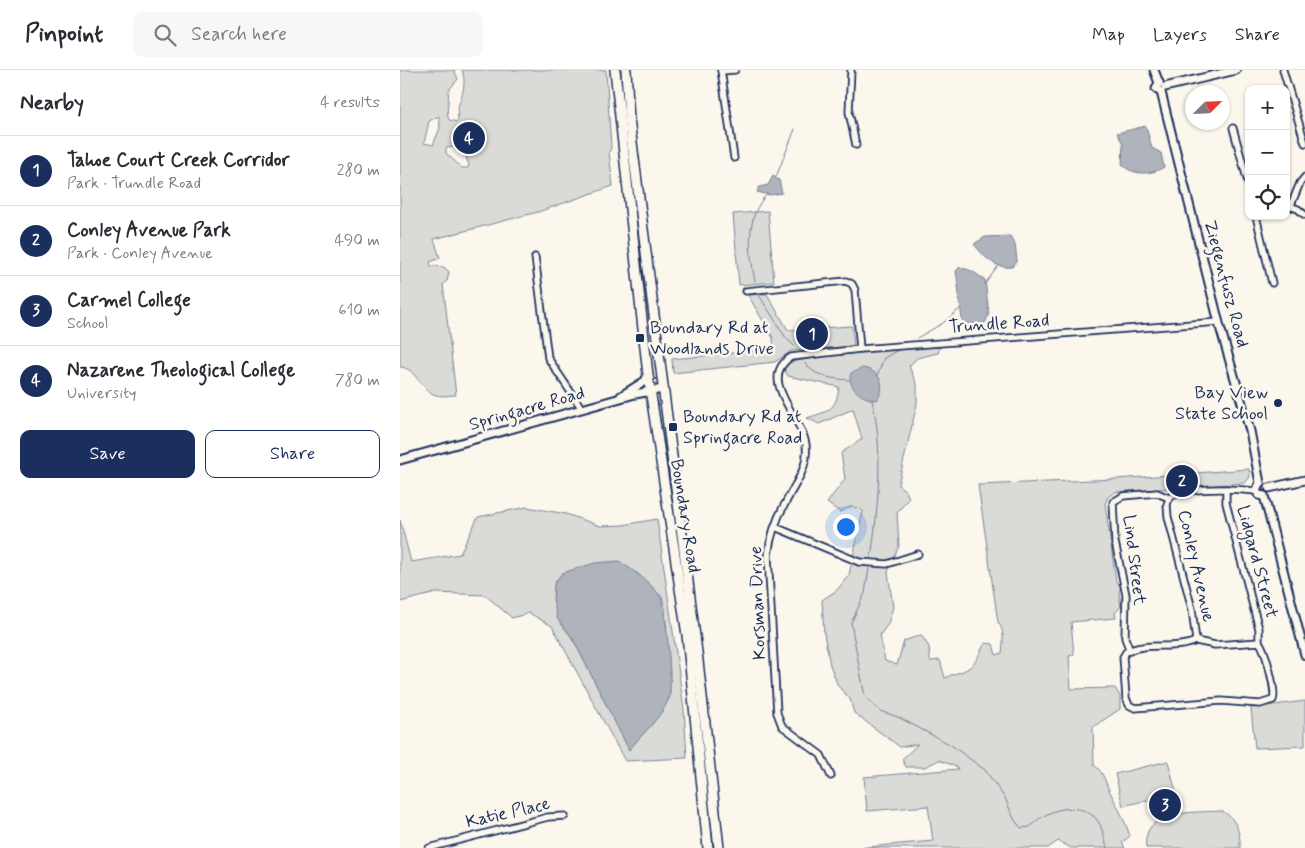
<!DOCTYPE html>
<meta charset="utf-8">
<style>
:root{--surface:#fff;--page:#f7f7f7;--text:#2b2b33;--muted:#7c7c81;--line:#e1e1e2;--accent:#1b2f5e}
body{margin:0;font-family:Mynerve,sans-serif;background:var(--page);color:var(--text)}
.controls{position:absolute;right:15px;top:15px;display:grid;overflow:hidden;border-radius:10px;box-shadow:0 1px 4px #0004}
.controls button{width:45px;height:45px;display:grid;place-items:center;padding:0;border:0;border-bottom:1px solid var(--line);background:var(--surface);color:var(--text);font:25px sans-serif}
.compass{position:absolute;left:785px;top:15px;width:45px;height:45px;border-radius:50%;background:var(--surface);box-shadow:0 1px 4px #0004;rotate:66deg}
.you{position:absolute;left:445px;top:456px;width:18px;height:18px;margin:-12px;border:4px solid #fff;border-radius:50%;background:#1a73e8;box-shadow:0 0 0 8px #1a73e833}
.badge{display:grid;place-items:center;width:32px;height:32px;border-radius:50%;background:var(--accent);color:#fff;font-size:16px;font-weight:700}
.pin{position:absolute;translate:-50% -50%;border:2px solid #fff;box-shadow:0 1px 5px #0006}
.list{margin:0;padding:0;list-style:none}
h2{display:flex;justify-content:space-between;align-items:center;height:65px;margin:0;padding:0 20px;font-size:21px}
h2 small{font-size:16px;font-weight:400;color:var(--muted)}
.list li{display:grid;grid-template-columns:32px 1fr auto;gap:15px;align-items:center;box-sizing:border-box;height:70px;padding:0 20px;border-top:1px solid var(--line)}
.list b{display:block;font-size:19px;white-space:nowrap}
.list p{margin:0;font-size:16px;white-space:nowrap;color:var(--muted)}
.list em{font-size:16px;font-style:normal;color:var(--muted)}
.actions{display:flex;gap:10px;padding:15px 20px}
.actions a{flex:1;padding:11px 0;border:1px solid var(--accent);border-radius:10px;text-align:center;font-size:18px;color:var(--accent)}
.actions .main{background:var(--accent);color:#fff}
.icon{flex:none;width:28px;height:28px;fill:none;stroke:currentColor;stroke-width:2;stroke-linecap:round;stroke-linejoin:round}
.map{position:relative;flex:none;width:905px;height:778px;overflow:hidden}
header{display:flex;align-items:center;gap:30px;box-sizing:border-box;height:70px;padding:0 25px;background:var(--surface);border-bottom:1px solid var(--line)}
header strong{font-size:24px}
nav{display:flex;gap:28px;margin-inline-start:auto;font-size:18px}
.search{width:350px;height:45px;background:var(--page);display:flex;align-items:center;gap:12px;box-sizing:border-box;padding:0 18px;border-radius:10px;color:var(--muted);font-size:19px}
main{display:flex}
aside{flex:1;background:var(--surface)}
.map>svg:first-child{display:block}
.green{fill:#dadad7;stroke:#7a849a;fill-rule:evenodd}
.water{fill:#afb3bb;stroke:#747e96}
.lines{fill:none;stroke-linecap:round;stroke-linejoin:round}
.stream{stroke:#747e96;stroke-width:1}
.minor-casing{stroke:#1b2f5e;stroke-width:9}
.tertiary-casing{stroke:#1b2f5e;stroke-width:11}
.trunk-casing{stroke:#1b2f5e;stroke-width:12}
.minor{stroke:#fbf7ec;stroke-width:5.5}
.tertiary{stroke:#fbf7ec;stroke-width:7}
.trunk{stroke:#fbf7ec;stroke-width:9}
.poi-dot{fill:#1b2f5e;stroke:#fbf7ec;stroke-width:2}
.labels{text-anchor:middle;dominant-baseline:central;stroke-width:5;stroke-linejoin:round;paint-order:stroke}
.street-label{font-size:18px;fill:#1b2f5e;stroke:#fbf7ec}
.poi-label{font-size:18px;fill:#1b2f5e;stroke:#fbf7ec;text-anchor:start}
</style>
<header>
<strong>Pinpoint</strong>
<div class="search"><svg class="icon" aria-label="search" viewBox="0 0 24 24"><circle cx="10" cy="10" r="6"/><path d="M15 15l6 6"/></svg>Search here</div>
<nav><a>Map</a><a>Layers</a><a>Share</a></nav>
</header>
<main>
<aside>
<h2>Nearby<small>4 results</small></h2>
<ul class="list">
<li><span class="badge">1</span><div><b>Tahoe Court Creek Corridor</b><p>Park · Trundle Road</p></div><em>280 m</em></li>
<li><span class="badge">2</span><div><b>Conley Avenue Park</b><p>Park · Conley Avenue</p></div><em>490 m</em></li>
<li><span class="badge">3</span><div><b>Carmel College</b><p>School</p></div><em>610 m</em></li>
<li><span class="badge">4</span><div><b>Nazarene Theological College</b><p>University</p></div><em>780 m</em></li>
</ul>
<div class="actions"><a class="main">Save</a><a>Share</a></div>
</aside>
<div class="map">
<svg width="905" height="778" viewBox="0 0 905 778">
<rect width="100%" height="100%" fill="#fbf7ec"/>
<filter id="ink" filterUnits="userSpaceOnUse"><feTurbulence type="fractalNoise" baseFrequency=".02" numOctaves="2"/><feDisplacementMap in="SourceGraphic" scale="10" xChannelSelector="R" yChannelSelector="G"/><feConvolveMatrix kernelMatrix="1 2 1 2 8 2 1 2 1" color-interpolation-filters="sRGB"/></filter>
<g filter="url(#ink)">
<g class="green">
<path d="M 0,0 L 54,0 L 58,9 L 48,21 C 50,31 45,40 49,50 L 57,52 L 58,48 C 55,32 69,21 62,0 L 206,0 L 211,78 L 209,82 L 213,116 L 138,142 L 34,169 L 40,188 L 30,192 L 31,196 L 44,197 L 49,202 L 47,211 L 43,214 L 56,325 C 50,325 42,327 36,325 C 19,320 17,298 0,297 ZM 39,46 L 40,58 L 33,75 L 24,73 L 29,51 ZM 59,58 L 66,58 L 71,65 L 71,78 L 74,81 L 66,87 L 69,95 L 68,98 L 62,98 L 46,83 L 46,78 L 54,77 L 58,73 L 57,64 Z"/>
<path d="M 368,141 L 374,212 L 339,215 L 333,144 Z"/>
<path d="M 367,224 L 388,260 L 452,256 L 454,276 L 391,281 L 375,292 L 273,303 L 272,289 L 374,279 L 373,268 L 348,225 Z"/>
<path d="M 540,277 L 538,283 L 517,288 L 509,296 L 517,315 L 517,334 L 498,415 L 506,421 L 509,428 L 497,443 L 499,476 L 488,502 L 493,537 L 488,554 L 480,565 L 485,591 L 497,595 L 504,571 L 521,565 L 529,577 L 530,591 L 540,590 L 545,608 C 551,604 561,603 567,599 C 576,594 580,582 585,573 L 593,574 L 596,585 L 602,583 C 603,572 605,561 598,552 L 578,415 L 716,409 L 849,399 L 850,407 L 845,413 L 715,422 L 708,427 L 705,434 L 716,511 L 721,517 L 719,522 L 721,536 L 715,543 L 716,548 L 671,552 L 674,585 L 669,586 L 671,619 L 715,618 L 720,626 L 720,639 L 693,657 L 694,695 C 705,703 705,714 712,726 C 719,739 725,751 730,766 L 722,773 L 725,778 L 671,778 L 658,771 L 648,778 L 457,778 L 533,771 L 528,736 L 467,741 L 464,707 L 558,699 L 557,697 L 539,690 L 525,697 L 506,697 L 502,689 L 518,674 L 500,677 L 454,643 L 450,629 L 438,616 L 430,595 L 424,564 L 422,530 L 437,520 L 449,505 L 463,441 L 452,436 L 440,442 L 427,433 L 445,409 L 441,383 L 462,369 L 453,339 L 419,354 L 407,348 C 428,341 436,341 439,317 L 388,306 L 383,298 L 390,292 L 453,282 Z"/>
<path d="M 127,437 L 166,444 L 200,456 L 223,455 L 257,449 L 284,639 L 287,688 L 225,691 L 152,556 L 129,543 L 112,548 L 85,525 L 36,523 L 0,532 L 0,450 L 11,492 L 60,484 L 78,447 ZM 236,502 L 262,527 L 265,538 L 270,627 L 261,641 L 229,679 L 173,569 L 157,548 Z"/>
<path d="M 905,631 L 905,676 L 855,678 L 851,638 Z"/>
<path d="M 768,691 L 776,723 L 723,736 L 715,704 Z"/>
<path d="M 821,741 C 836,747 841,763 840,778 L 746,778 C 741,738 794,743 821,741 Z"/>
</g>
<g class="water">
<path d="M 746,56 L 752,78 L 761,83 L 764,97 C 753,105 731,106 722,94 L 723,74 L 717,63 Z"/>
<path d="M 373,106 L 379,110 L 382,123 L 370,125 L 357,122 L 359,117 L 368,115 Z"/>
<path d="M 610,166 L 615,174 L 617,191 L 612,197 C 595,199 584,187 574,174 L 585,167 Z"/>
<path d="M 560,197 L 572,201 L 585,210 L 589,244 L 585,253 L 566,254 L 562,250 L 557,207 L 556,201 Z"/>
<path d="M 463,298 C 480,301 487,315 477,330 C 463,330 446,317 451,303 Z"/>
<path d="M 219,491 C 234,501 250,512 260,526 C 266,534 273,618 269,628 C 262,647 242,664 229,680 L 173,569 L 157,548 L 153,530 L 154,514 L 162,503 L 195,493 Z"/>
</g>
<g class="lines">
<g class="stream">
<path d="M 376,107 L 395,59"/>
<path d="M 355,211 C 349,181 345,147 367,124"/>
<path d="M 585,214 L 599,195"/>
<path d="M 359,225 L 386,268 L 394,276"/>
<path d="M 517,268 L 543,253 L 561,238"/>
<path d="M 405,293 C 414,307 434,309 449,310"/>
<path d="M 477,306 L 484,288 L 498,280"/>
<path d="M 471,488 C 478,439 484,379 472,330"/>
<path d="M 469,498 L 465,523 L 451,553 L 465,627 L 480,641 L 498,647 L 551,675 L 585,700 L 605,728 L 614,749 L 621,758 L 630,757 C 644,741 673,731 692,745 C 702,752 704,767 707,778"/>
</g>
<g class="minor-casing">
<g id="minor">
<path d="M 321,0 L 334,88"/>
<path d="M 451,0 L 449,42 L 456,75"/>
<path d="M 883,0 L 905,73"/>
<path d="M 321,1 L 335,0"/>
<path d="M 833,58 L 849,116"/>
<path d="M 886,135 L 898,139 L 905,145"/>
<path d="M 891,135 L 900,113 L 905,107"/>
<path d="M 856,146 L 872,213"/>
<path d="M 135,187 L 148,288 L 182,339"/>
<path d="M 346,221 L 446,211 L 452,214 L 455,220 L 460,279"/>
<path d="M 826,419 L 826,433 L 859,559 L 859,572"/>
<path d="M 375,457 L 459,492 L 487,494 L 518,484"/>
<path d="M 796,571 L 815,575 L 859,572 C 865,578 877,623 873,630 L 860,634 L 821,631 L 735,638 L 729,635 L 726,628 L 723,587 L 726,582 C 747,571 775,581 796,571 Z"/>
<path d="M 796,571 L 792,539 L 768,447 L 767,435 L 769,428 C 783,416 837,419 856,421"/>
<path d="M 730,581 L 725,568 L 726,525 L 715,472 L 713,432 L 723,426 L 757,423 L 769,428"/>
<path d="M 431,706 L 421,685 L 382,656 L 377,643 L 368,486 C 370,467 376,449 386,432 C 395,413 409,398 406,375 C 403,348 356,309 391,287 L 460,279 L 819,252"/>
<path d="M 29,778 L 148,747 L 165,746"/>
</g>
</g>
<g class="tertiary-casing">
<g id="tertiary">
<path d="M 754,0 L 759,13"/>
<path d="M 759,13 L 756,19 L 761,22"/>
<path d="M 765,17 L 836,0"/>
<path d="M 761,22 L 820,257 L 850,361 L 860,413"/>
<path d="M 221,326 L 245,311 L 248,305"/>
<path d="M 0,390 L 235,324 L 263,319"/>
<path d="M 860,413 L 856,421 L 859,425 L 864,426"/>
<path d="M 869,418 L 905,410"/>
<path d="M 864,426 L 905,585"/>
</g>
</g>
<g class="trunk-casing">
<g id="trunk">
<path d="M 215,0 L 248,305 L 287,565 L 308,778"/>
<path d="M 226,0 L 229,49 L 297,582 L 319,778"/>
</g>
</g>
<use href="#minor" class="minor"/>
<use href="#tertiary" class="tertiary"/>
<use href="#trunk" class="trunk"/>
</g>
</g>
<g class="poi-dot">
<rect x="235" y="263" width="10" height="10" rx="2.5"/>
<circle cx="878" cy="333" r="5"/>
<rect x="268" y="352" width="10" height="10" rx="2.5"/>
</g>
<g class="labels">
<g class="street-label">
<text transform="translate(826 214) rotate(75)">Ziegenfusz Road</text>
<text transform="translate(599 254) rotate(-4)">Trundle Road</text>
<text transform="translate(127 339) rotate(-16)">Springacre Road</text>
<text transform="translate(285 446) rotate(81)">Boundary Road</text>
<text transform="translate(734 490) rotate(83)">Lind Street</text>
<text transform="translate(857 492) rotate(75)">Lidgard Street</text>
<text transform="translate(796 496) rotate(77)">Conley Avenue</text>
<text transform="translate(358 533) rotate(-92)">Korsman Drive</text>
<text transform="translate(108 743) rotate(-13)">Katie Place</text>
</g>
<g class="poi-label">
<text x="250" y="258">Boundary Rd at<tspan x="250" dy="21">Woodlands Drive</tspan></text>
<text x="868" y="323" text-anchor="end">Bay View<tspan x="868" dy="21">State School</tspan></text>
<text x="283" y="347">Boundary Rd at<tspan x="283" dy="21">Springacre Road</tspan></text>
</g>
</g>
</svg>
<div class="controls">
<button>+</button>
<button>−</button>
<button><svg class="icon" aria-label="locate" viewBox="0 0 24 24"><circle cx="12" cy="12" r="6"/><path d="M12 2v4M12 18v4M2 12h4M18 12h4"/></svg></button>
</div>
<svg class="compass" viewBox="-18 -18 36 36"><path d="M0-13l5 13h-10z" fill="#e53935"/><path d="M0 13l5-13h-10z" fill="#7c7c81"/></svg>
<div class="you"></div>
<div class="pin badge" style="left:412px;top:264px">1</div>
<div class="pin badge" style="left:782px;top:411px">2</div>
<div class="pin badge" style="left:765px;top:735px">3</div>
<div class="pin badge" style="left:69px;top:68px">4</div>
</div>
</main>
